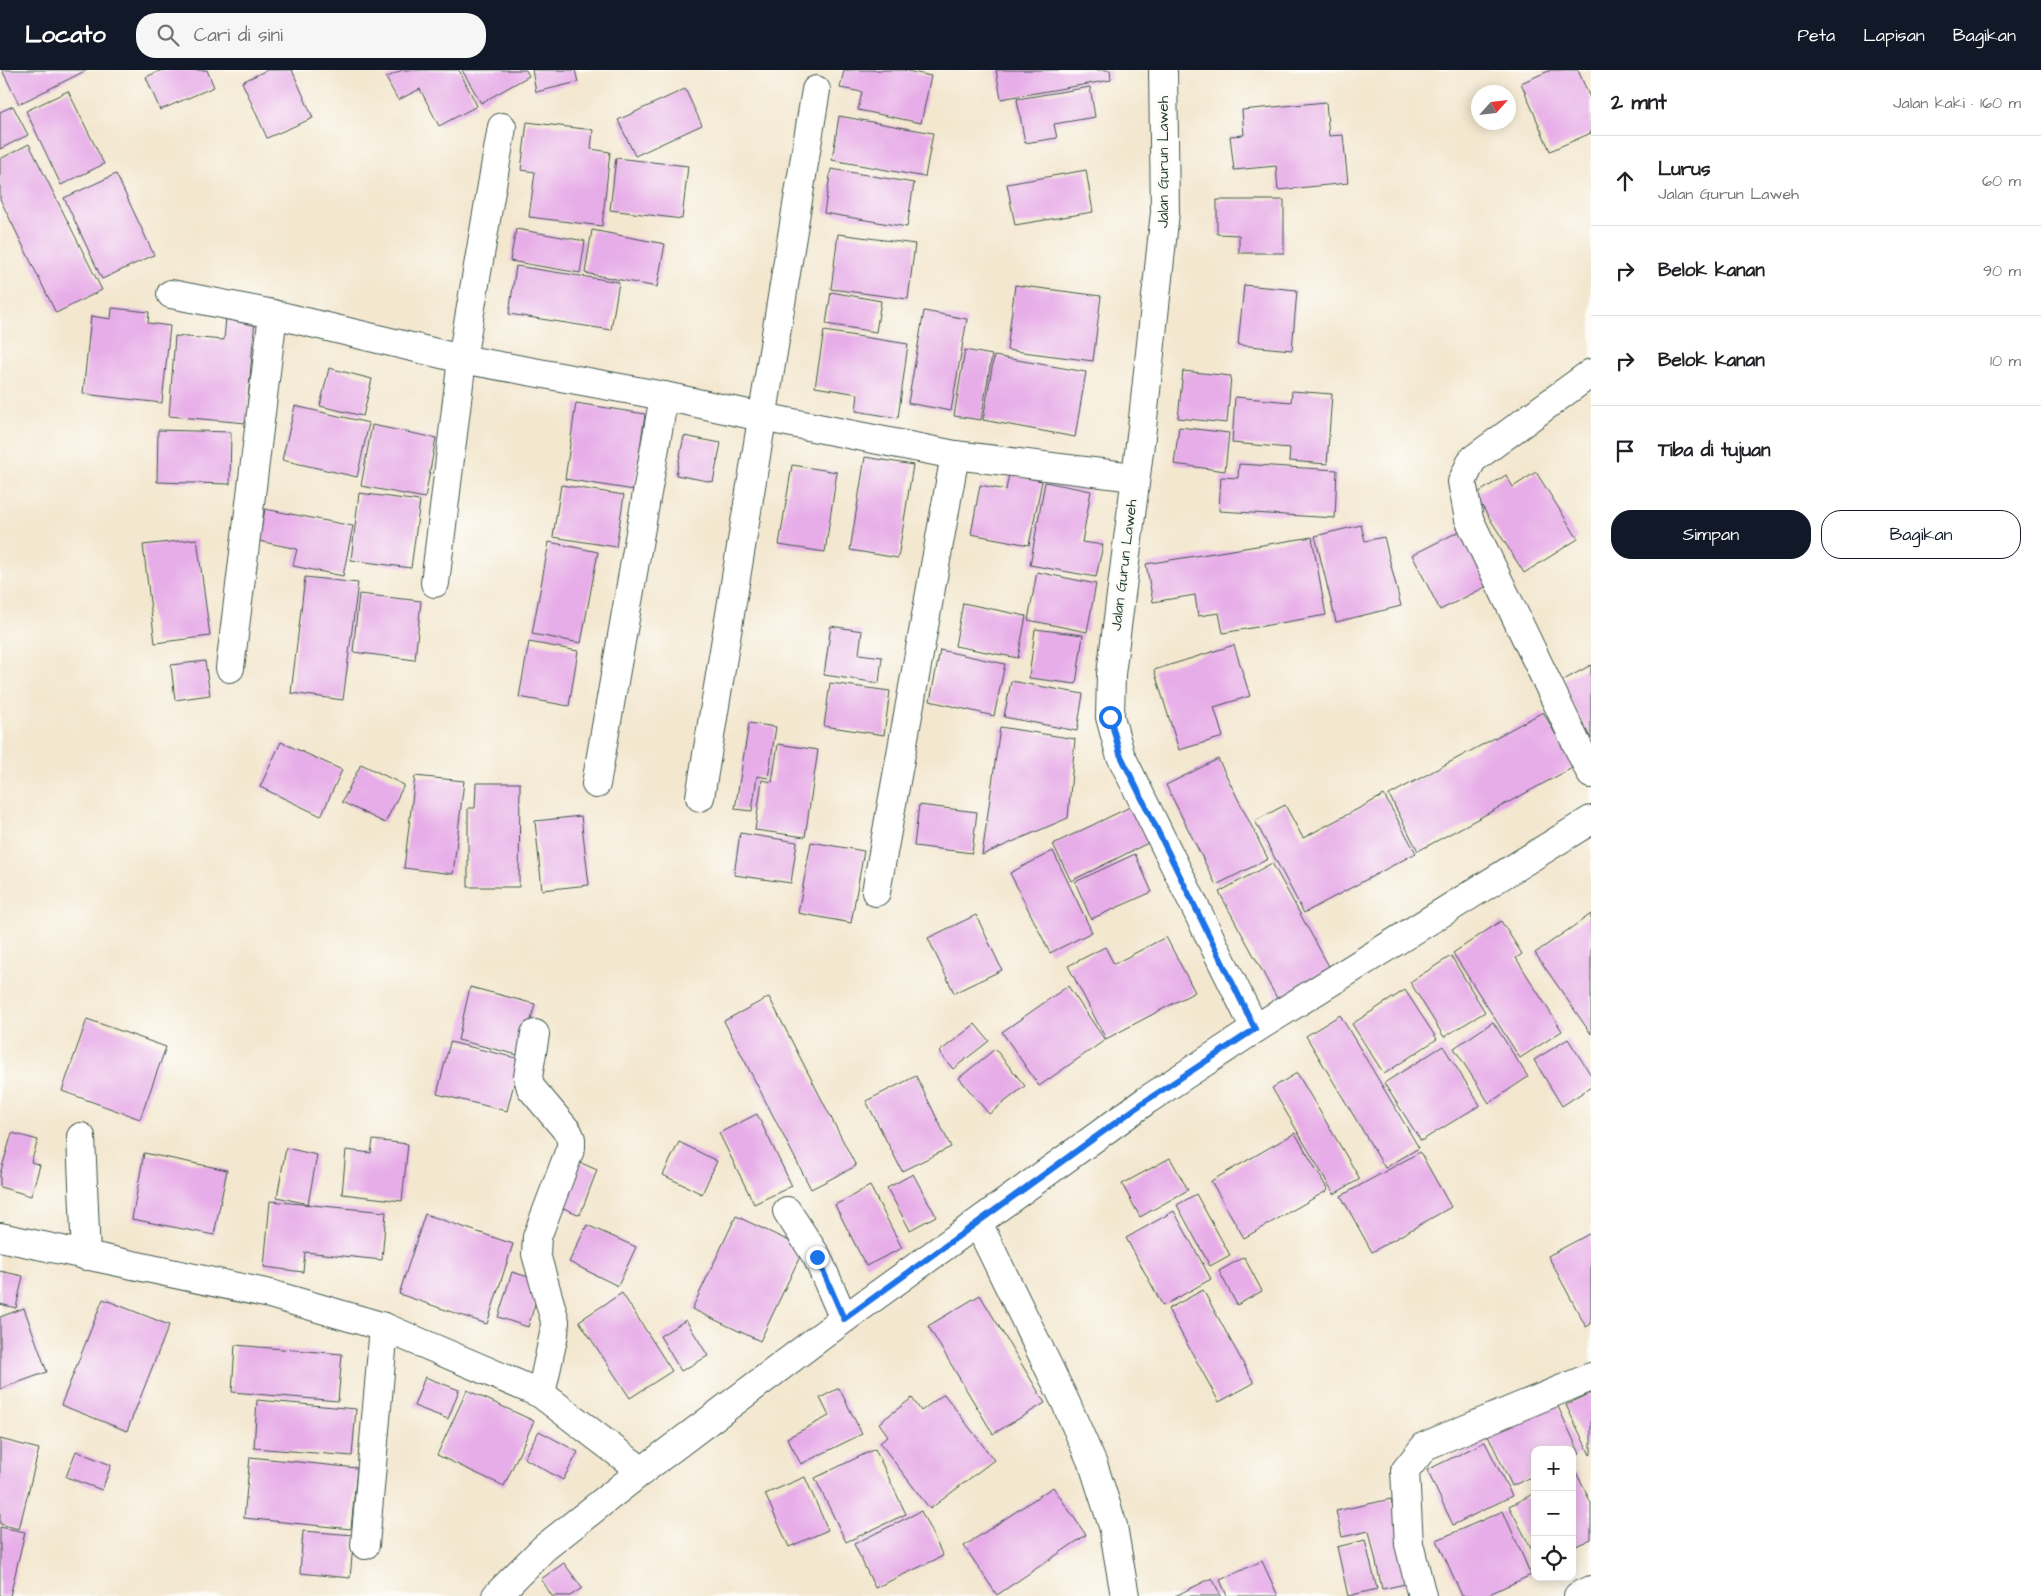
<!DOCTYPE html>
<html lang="id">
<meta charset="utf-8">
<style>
:root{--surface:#fff;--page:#f6f6f6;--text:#202124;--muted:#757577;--line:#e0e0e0;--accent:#111827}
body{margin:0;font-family:"Architects Daughter",sans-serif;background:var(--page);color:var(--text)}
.controls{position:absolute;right:15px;bottom:15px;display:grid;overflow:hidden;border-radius:10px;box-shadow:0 2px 12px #0003}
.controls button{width:45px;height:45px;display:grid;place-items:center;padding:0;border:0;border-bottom:1px solid var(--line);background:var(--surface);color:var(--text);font:25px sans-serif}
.compass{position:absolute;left:1471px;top:15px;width:45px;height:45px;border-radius:50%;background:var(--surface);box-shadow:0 2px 12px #0003;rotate:63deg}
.stop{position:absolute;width:15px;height:15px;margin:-11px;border:4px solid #1a73e8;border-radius:50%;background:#fff}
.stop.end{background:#1a73e8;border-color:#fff;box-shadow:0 1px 5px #0008}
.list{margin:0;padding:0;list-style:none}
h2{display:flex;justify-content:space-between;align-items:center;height:65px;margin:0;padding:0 20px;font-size:21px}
h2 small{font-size:16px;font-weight:400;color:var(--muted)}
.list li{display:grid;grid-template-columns:32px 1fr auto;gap:15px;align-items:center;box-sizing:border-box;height:90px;padding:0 20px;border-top:1px solid var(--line)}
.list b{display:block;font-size:19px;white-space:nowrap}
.list p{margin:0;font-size:16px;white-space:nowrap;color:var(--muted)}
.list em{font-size:16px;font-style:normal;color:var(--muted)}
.actions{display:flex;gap:10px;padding:15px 20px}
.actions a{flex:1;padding:11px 0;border:1px solid var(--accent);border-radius:20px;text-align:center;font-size:18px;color:var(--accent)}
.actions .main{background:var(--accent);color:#fff}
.icon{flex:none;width:28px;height:28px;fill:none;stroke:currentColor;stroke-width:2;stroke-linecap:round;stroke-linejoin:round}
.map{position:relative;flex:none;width:1591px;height:1526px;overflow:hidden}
header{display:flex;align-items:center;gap:30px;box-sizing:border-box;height:70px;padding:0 25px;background:var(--accent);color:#fff}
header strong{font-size:24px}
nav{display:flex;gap:28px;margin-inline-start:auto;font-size:18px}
.search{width:350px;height:45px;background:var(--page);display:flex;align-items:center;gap:12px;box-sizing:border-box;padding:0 18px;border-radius:20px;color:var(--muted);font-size:19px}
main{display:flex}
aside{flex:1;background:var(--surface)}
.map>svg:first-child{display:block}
.building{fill:#e7ade8}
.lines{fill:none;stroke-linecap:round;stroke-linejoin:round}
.minor-casing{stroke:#3f564b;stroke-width:30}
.minor{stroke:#fff;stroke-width:28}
.route{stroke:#1a73e8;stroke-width:6}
.labels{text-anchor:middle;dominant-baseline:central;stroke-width:5;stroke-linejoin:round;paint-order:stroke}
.street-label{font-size:15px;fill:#1f3d34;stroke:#fdfcf7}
</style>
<header>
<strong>Locato</strong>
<div class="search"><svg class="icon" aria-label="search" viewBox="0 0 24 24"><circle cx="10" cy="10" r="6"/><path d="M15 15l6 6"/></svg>Cari di sini</div>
<nav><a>Peta</a><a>Lapisan</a><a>Bagikan</a></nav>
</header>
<main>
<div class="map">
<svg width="1591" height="1526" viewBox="0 0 1591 1526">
<rect width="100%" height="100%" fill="#fdfcf7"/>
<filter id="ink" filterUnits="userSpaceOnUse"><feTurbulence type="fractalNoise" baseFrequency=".02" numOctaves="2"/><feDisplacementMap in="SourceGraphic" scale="10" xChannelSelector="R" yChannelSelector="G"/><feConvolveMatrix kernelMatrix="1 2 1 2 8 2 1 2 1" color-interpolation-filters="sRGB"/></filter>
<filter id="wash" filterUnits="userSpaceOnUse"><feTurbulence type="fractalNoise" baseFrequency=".0096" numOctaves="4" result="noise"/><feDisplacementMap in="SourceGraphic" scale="20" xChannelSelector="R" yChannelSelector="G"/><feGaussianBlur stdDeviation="1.12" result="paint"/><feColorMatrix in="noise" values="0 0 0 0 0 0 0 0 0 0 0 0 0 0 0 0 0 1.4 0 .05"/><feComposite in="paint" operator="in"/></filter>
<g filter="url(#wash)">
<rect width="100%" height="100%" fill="#f3e7cf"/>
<g id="blocks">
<g class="building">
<path d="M 2,0 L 87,0 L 19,34 Z"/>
<path d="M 162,0 L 207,0 L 214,17 L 160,40 L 146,7 Z"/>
<path d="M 267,0 L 292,0 L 313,48 L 267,68 L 242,12 Z"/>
<path d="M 402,0 L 459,0 L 477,36 L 439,56 L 420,19 L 398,30 L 386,8 Z"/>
<path d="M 462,0 L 526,0 L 529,6 L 481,33 Z"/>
<path d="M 532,0 L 575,0 L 578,12 L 536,22 Z"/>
<path d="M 844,0 L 903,0 L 931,6 L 921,53 L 858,40 L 862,22 L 840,18 Z"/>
<path d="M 996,0 L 1110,0 L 1111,10 L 1001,29 Z"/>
<path d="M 1551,0 L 1578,0 L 1591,30 L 1591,63 L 1550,81 L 1521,13 Z"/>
<path d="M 1090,17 L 1095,47 L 1054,54 L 1057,68 L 1025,73 L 1017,29 Z"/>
<path d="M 685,19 L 702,55 L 635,86 L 618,50 Z"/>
<path d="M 68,21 L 104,94 L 61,115 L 26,41 Z"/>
<path d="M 1326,32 L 1329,66 L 1343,65 L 1348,113 L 1278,120 L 1276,96 L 1234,100 L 1230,66 L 1244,65 L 1242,40 Z"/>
<path d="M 13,36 L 28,65 L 0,79 L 0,42 Z"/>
<path d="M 839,46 L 933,63 L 925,107 L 832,90 Z"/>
<path d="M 527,52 L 593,60 L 591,79 L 610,82 L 602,156 L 529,147 L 535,102 L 521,100 Z"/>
<path d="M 29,74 L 102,220 L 56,243 L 0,129 L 0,89 Z"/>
<path d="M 616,88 L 688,96 L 682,149 L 610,140 Z"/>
<path d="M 831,99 L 914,113 L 907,157 L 824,143 Z"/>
<path d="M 1086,100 L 1093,142 L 1015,155 L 1007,114 Z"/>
<path d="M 116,104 L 154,185 L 102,209 L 64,128 Z"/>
<path d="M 1217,130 L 1284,130 L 1284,183 L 1239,183 L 1239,165 L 1217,164 Z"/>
<path d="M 516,159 L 585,171 L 580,203 L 510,191 Z"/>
<path d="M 592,160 L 665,174 L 657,217 L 585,203 Z"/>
<path d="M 838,164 L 915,174 L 908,229 L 831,219 Z"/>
<path d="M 516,196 L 619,212 L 611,260 L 509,244 Z"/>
<path d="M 1015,215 L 1101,226 L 1093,291 L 1007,280 Z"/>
<path d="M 1244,215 L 1297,220 L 1292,280 L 1238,275 Z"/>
<path d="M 831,222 L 881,231 L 876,262 L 826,254 Z"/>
<path d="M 112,238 L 149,242 L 148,253 L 170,256 L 162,333 L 83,324 L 91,246 L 111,249 Z"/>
<path d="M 924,241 L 967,249 L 951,341 L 908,333 Z"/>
<path d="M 226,247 L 255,249 L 246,353 L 169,346 L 175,266 L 224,270 Z"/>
<path d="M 824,261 L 908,274 L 898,348 L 856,341 L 858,324 L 815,317 Z"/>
<path d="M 965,280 L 992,285 L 981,350 L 954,346 Z"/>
<path d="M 994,286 L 1086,302 L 1075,367 L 983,350 Z"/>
<path d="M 329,298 L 372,309 L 363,346 L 320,336 Z"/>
<path d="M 1183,301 L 1231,306 L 1227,353 L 1178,348 Z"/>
<path d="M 1292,321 L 1332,324 L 1327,394 L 1289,391 L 1290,378 L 1232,373 L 1235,327 L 1291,332 Z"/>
<path d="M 576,333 L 645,344 L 634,420 L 565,409 Z"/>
<path d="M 295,336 L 369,353 L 357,407 L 282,390 Z"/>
<path d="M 372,355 L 436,368 L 425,428 L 361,416 Z"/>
<path d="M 1179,357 L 1229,363 L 1225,401 L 1174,394 Z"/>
<path d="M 158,360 L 231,362 L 230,414 L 157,412 Z"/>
<path d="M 684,366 L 721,373 L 713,412 L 676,405 Z"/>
<path d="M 865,387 L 913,395 L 898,488 L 850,480 Z"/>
<path d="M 1239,394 L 1337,400 L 1335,448 L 1219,441 L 1221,407 L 1238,408 Z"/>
<path d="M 792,395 L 837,402 L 825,482 L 779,475 Z"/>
<path d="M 1536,402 L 1578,469 L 1524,503 L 1475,425 L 1506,405 L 1513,417 Z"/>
<path d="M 1009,404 L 1042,411 L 1029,475 L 971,464 L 980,415 L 1006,420 Z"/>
<path d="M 1045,412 L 1091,421 L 1082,472 L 1103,475 L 1096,507 L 1030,495 Z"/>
<path d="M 561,415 L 624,425 L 616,477 L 553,467 Z"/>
<path d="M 359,423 L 420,431 L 411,498 L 351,490 Z"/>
<path d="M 265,439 L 353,456 L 343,506 L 293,496 L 297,479 L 259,471 Z"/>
<path d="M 1361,455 L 1365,471 L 1384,467 L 1401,536 L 1336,552 L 1315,466 Z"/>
<path d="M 1468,457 L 1495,512 L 1440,540 L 1412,485 Z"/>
<path d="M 1312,467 L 1326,545 L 1223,563 L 1219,543 L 1198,546 L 1195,525 L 1153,532 L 1146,494 Z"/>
<path d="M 197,469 L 210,566 L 155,573 L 143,475 Z"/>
<path d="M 549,472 L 598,482 L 581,573 L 532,564 Z"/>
<path d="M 1037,502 L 1096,514 L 1087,562 L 1028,550 Z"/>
<path d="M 305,507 L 358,513 L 343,630 L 291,623 Z"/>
<path d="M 359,524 L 421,531 L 415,590 L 353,582 Z"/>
<path d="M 963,533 L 1026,546 L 1018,588 L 955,576 Z"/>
<path d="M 831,556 L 862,561 L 859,584 L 882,587 L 879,613 L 824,605 Z"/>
<path d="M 1035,559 L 1083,565 L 1076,614 L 1029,608 Z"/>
<path d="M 529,572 L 578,581 L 569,636 L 519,627 Z"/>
<path d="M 1234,575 L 1250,626 L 1214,637 L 1223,667 L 1179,680 L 1154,600 Z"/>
<path d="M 940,580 L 1005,594 L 994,646 L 930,631 Z"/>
<path d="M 205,591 L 210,625 L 175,630 L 171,595 Z"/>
<path d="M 1591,595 L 1591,669 L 1560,612 Z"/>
<path d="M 1011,611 L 1083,624 L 1077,661 L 1004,647 Z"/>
<path d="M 830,613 L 890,621 L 884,665 L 824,656 Z"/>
<path d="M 1543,642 L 1574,697 L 1418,781 L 1389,725 Z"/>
<path d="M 749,653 L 776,657 L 768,708 L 757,706 L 752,741 L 735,739 Z"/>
<path d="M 1000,657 L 1075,669 L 1068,748 L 982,785 Z"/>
<path d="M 281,672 L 342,700 L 321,746 L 260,717 Z"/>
<path d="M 778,674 L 818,680 L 805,767 L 755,760 L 762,710 L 772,712 Z"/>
<path d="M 1218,689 L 1268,789 L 1216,815 L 1166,715 Z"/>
<path d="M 361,694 L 404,715 L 385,753 L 342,732 Z"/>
<path d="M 415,706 L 464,711 L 453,804 L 404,798 Z"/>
<path d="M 476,713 L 520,713 L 519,817 L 468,817 L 468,738 L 475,738 Z"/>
<path d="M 1384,725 L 1416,783 L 1304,843 L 1255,751 L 1285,735 L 1303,768 Z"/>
<path d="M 919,735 L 977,742 L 972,783 L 914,776 Z"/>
<path d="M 1130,737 L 1148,773 L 1071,811 L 1053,774 Z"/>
<path d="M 581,746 L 589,815 L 542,820 L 535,751 Z"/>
<path d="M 740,763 L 797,772 L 791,813 L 734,805 Z"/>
<path d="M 811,772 L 864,781 L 851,853 L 798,843 Z"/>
<path d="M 1053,781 L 1092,862 L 1050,883 L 1010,803 Z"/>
<path d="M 1135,784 L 1152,822 L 1091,849 L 1075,812 Z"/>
<path d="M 1272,793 L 1331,900 L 1278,930 L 1219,822 Z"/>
<path d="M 1591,844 L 1591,964 L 1535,883 Z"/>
<path d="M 976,845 L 1002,900 L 954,923 L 928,868 Z"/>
<path d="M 1501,851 L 1522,884 L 1516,888 L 1562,961 L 1520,988 L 1453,883 Z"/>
<path d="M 1166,867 L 1195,922 L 1106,969 L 1068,896 L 1105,877 L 1114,894 Z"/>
<path d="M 1451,886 L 1485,942 L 1444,967 L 1410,912 Z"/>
<path d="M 1068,916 L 1105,970 L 1039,1016 L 1002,962 Z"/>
<path d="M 470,917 L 535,934 L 522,986 L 458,970 Z"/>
<path d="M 1405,920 L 1437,969 L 1384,1004 L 1352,954 Z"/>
<path d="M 769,927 L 856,1096 L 811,1119 L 724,951 Z"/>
<path d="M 1340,945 L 1419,1078 L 1385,1098 L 1306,966 Z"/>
<path d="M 87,949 L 166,977 L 140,1049 L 62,1021 Z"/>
<path d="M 1493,952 L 1528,1007 L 1489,1033 L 1454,978 Z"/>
<path d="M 975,954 L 989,971 L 953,999 L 939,982 Z"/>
<path d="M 1568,969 L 1591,1005 L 1591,1017 L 1562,1036 L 1534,990 Z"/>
<path d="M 450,972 L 520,989 L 507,1041 L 437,1024 Z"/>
<path d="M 1443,976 L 1480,1035 L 1421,1071 L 1384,1013 Z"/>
<path d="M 995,979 L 1025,1016 L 989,1044 L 959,1008 Z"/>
<path d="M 1297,1003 L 1360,1109 L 1334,1124 L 1272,1018 Z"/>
<path d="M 916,1006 L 951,1077 L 902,1101 L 866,1031 Z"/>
<path d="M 757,1044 L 792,1116 L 754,1134 L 719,1063 Z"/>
<path d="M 12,1063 L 38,1070 L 31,1092 L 40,1095 L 31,1126 L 0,1117 L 0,1104 Z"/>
<path d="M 1295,1063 L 1328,1120 L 1244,1168 L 1211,1111 Z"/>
<path d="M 373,1070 L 408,1074 L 402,1131 L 342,1124 L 346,1080 L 371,1083 Z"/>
<path d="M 679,1072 L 717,1091 L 702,1124 L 663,1105 Z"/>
<path d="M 286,1078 L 317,1085 L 308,1134 L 277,1127 Z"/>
<path d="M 1420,1082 L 1451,1137 L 1372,1182 L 1341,1126 Z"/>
<path d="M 144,1083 L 227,1100 L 214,1165 L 132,1149 Z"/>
<path d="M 1170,1088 L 1188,1120 L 1140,1147 L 1122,1114 Z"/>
<path d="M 579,1092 L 597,1100 L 580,1145 L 561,1137 Z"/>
<path d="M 913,1104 L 936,1146 L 910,1160 L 887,1118 Z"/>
<path d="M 870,1116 L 902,1178 L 866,1196 L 835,1135 Z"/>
<path d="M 1196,1124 L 1230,1185 L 1210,1196 L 1177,1135 Z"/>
<path d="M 270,1131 L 386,1142 L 382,1190 L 305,1182 L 303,1202 L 264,1197 Z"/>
<path d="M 1174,1141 L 1211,1209 L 1163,1236 L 1126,1168 Z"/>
<path d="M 425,1144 L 513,1174 L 487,1254 L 399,1224 Z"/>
<path d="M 736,1146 L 804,1178 L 760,1271 L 692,1239 Z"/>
<path d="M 587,1155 L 636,1177 L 618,1216 L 569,1192 Z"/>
<path d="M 1591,1163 L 1591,1254 L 1586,1257 L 1548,1186 Z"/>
<path d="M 1244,1187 L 1262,1221 L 1237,1235 L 1219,1201 Z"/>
<path d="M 0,1201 L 23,1206 L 16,1238 L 0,1234 Z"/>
<path d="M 512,1202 L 542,1211 L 528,1257 L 498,1247 Z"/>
<path d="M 1203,1220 L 1254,1313 L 1219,1332 L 1168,1239 Z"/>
<path d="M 622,1223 L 672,1301 L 630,1328 L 579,1251 Z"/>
<path d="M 980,1225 L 1045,1333 L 993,1364 L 928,1256 Z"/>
<path d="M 103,1229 L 169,1255 L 127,1361 L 61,1335 Z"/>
<path d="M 24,1238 L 47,1302 L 0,1319 L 0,1247 Z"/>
<path d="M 686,1250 L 708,1286 L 681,1301 L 660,1266 Z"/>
<path d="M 235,1275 L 342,1284 L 338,1331 L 232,1322 Z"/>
<path d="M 425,1307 L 459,1320 L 448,1349 L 414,1336 Z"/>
<path d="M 839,1318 L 862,1364 L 801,1394 L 787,1368 L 829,1346 L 820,1328 Z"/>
<path d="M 467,1320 L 534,1351 L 504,1416 L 437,1385 Z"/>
<path d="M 1591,1323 L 1591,1384 L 1590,1385 L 1566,1335 Z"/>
<path d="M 944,1324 L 994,1390 L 930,1439 L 880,1373 L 888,1366 L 879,1353 L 912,1328 L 921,1341 Z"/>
<path d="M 257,1330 L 356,1339 L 352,1386 L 254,1378 Z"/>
<path d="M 1555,1330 L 1580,1384 L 1572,1388 L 1572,1380 L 1535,1380 L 1535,1405 L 1512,1416 L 1487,1363 Z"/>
<path d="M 539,1361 L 578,1382 L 563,1410 L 524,1388 Z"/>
<path d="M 0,1369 L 39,1379 L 19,1459 L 0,1454 Z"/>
<path d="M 1485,1372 L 1512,1426 L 1453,1455 L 1427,1400 Z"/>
<path d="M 875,1379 L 906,1444 L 846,1472 L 815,1408 Z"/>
<path d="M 76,1381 L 111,1395 L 102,1420 L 66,1407 Z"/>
<path d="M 250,1387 L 357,1398 L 351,1459 L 244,1448 Z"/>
<path d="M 1576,1402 L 1591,1433 L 1591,1469 L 1572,1478 L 1572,1404 Z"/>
<path d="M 805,1407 L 828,1460 L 789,1477 L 765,1424 Z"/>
<path d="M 1053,1417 L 1086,1465 L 997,1525 L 964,1476 Z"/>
<path d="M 1535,1423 L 1535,1486 L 1509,1436 Z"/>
<path d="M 1391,1429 L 1410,1513 L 1382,1519 L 1369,1461 L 1342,1467 L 1336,1441 Z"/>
<path d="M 921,1441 L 943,1486 L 875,1518 L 854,1474 Z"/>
<path d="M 1503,1441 L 1531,1505 L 1485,1526 L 1462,1526 L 1437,1470 Z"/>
<path d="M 0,1457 L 25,1462 L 10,1526 L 0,1526 Z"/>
<path d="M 303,1461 L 354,1465 L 350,1508 L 300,1503 Z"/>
<path d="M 1365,1470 L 1377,1519 L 1348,1526 L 1337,1477 Z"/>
<path d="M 1262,1491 L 1278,1526 L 1227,1526 L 1220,1510 Z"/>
<path d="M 564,1493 L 582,1518 L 570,1526 L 552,1526 L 541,1509 Z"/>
<path d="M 1212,1508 L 1221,1526 L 1175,1526 Z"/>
</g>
</g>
</g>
<g filter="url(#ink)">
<use href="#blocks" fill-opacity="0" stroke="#3f564b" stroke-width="1"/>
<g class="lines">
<g class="minor-casing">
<g id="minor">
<path d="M 1163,0 L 1165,142 L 1142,358 L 1111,604 L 1110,647 L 1120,684 L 1255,959"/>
<path d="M 171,224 L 273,244 L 462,289 L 664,326 L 762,347 L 955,385 L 1134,407"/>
<path d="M 1591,303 L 1472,390 L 1462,412 L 1469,449 L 1591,704"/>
<path d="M 435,513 L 462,289 L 502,57"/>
<path d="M 230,598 L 273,244"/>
<path d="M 596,714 L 664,326"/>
<path d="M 700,727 L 816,20"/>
<path d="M 876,822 L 955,385"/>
<path d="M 535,964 L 528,1007 L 531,1018 L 568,1062 L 571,1069 L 571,1077 L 537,1167 L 536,1184 L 555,1251 L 554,1264 L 541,1324"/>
<path d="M 81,1067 L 86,1186"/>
<path d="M 787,1141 L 817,1187 L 844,1249"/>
<path d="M 978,1153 L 1065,1331 L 1094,1397 L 1113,1456 L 1125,1526"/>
<path d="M 0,1167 L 270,1224 L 384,1257 L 541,1324 L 642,1401"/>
<path d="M 365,1475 L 384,1257"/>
<path d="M 496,1526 L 544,1478 L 642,1401 L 844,1249 L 1147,1030 L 1255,959 L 1591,750"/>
<path d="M 1422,1526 L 1409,1474 L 1405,1401 L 1425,1376 L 1591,1307"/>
<path d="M 1578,1526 L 1591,1520"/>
</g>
</g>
<use href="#minor" class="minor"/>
</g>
</g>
<g class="lines" filter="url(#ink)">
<path class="route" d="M 817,1187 L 844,1249 L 1147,1030 L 1255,959 L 1120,684 L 1110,647"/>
</g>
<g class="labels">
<g class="street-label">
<text transform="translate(1163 92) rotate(-90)">Jalan Gurun Laweh</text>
<text transform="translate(1124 495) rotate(-83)">Jalan Gurun Laweh</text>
</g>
</g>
</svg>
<div class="controls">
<button>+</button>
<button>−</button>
<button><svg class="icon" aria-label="locate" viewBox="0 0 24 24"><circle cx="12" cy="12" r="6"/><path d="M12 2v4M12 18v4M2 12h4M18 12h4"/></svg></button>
</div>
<svg class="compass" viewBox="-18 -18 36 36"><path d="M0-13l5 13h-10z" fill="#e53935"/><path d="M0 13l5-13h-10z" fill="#757577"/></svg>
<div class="stop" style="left:1110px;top:647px"></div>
<div class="stop end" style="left:817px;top:1187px"></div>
</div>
<aside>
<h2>2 mnt<small>Jalan kaki · 160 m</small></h2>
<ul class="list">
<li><svg class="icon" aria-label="ahead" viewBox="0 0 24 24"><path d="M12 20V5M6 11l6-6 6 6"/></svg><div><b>Lurus</b><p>Jalan Gurun Laweh</p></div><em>60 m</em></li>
<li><svg class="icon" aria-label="right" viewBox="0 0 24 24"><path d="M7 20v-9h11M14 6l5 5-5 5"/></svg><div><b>Belok kanan</b></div><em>90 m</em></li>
<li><svg class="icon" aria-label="right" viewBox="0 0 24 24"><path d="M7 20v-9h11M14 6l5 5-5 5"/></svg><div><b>Belok kanan</b></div><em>10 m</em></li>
<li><svg class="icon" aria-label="arrive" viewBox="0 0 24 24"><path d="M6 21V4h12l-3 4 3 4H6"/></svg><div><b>Tiba di tujuan</b></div></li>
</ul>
<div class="actions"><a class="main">Simpan</a><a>Bagikan</a></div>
</aside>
</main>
